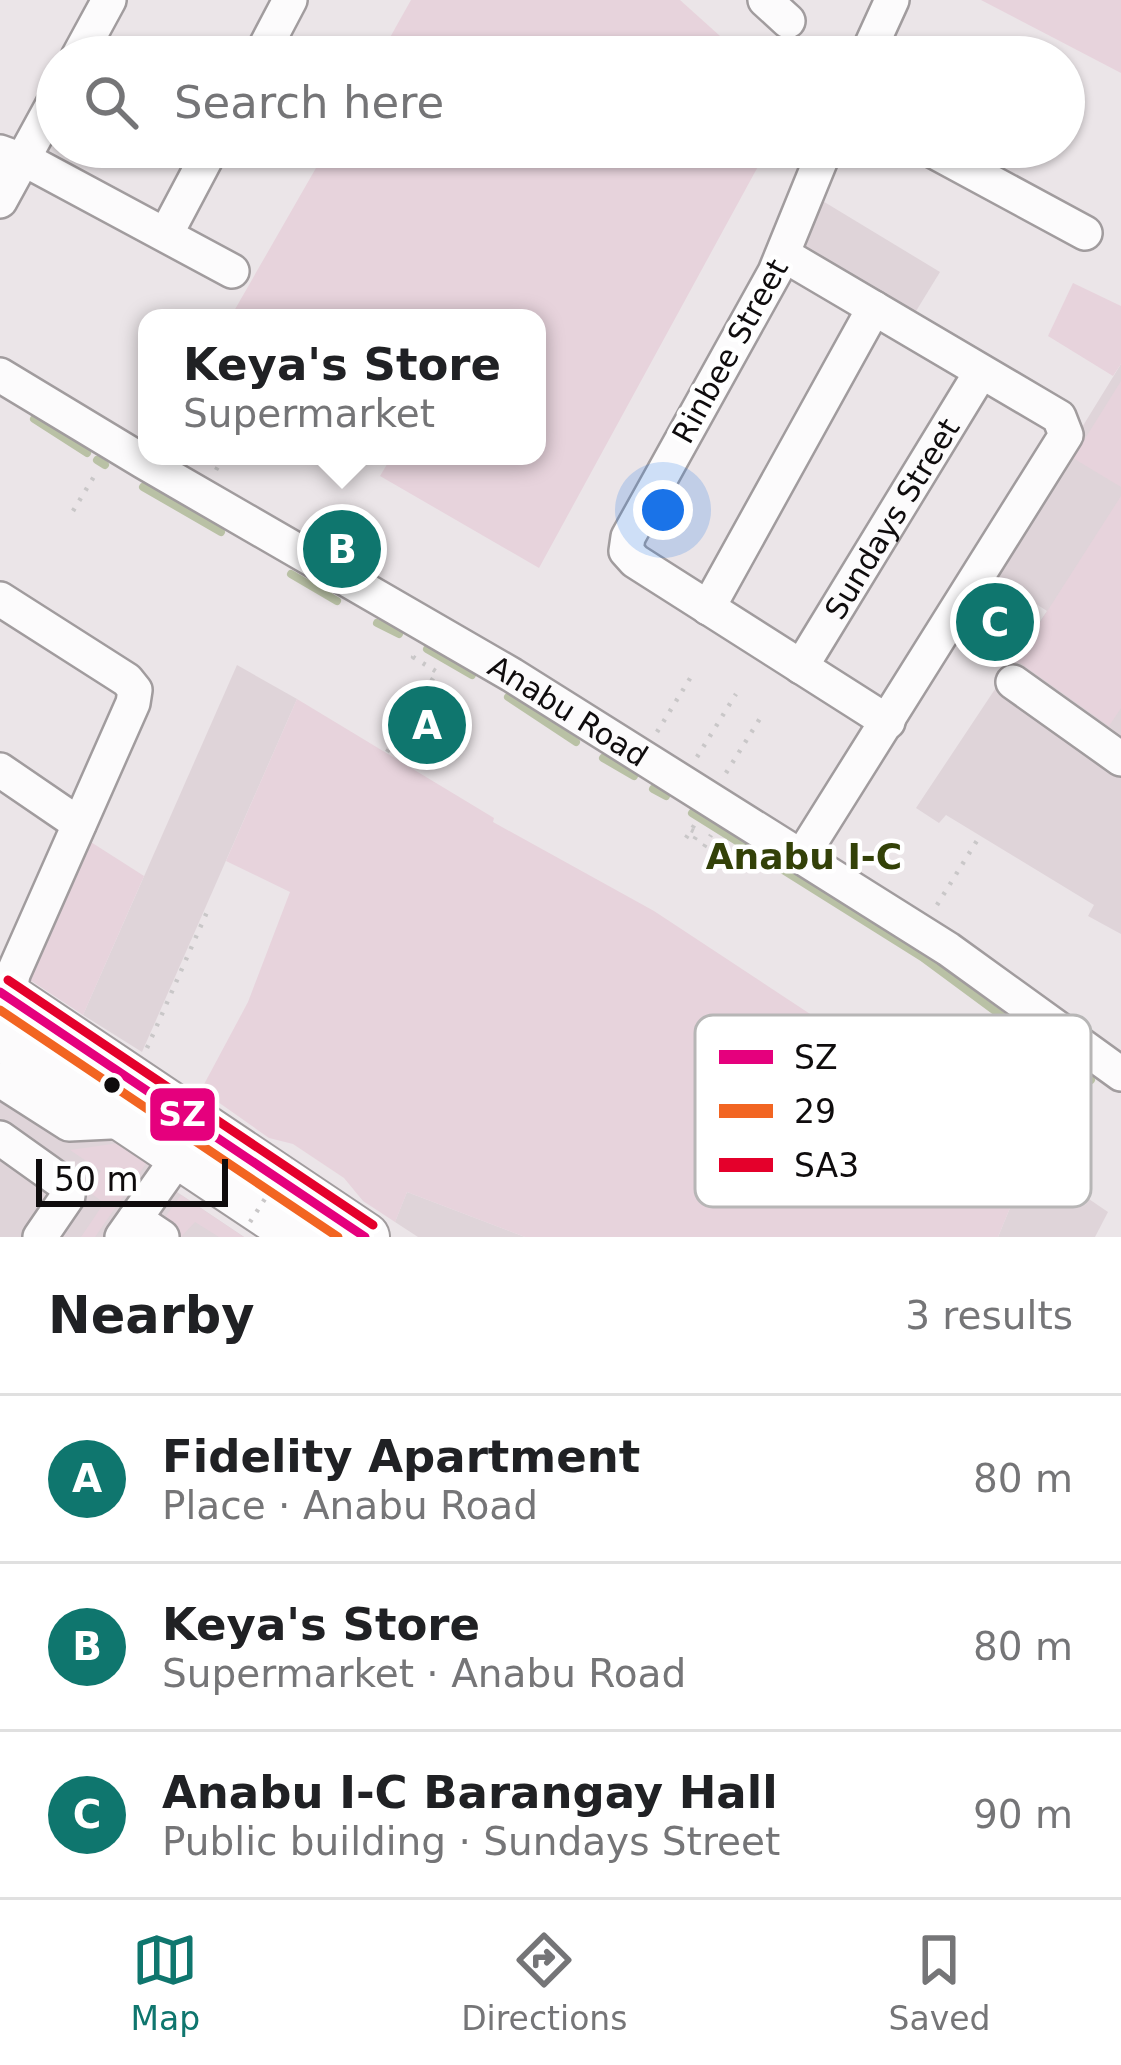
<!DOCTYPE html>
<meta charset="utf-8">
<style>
:root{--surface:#fff;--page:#f6f6f6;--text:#202124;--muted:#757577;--line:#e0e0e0;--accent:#0f766e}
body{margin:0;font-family:"DejaVu Sans",sans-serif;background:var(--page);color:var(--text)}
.scale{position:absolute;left:36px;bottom:30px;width:192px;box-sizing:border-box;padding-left:12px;border:6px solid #0f0c0d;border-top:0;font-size:33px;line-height:42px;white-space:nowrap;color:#0f0c0d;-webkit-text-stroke:9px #fff;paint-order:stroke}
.you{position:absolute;left:663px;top:510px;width:42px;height:42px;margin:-30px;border:9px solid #fff;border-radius:50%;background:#1a73e8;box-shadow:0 0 0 18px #1a73e833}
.badge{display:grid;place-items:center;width:78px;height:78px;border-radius:50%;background:var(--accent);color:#fff;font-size:39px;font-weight:700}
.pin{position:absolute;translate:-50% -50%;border:6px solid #fff;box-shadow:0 3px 12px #0006}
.popup{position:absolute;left:138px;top:309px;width:408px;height:156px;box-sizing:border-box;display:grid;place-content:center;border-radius:24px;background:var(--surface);filter:drop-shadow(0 3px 9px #0005);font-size:39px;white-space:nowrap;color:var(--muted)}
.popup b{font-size:45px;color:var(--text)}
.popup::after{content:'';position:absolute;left:50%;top:100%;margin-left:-24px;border:24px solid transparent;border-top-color:var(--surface)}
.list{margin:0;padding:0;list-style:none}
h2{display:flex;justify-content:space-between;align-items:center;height:156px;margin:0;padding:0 48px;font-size:51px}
h2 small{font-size:39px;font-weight:400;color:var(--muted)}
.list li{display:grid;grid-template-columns:78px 1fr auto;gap:36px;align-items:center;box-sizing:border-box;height:168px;padding:0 48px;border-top:3px solid var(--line)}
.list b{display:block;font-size:45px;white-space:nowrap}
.list p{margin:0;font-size:39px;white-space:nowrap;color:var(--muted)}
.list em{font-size:39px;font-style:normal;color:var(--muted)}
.icon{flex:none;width:66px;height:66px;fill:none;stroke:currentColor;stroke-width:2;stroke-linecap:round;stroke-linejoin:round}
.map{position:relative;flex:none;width:1121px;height:1237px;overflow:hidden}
.search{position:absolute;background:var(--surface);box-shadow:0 3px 9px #0004;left:36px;right:36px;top:36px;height:132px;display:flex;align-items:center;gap:30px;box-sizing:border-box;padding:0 42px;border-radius:66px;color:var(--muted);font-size:45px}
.sheet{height:660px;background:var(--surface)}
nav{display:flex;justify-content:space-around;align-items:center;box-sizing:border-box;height:168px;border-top:3px solid var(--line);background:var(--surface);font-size:33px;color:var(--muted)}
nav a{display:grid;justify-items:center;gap:6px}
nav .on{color:var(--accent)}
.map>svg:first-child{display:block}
.built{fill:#dfd4d9}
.green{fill:#e7d3dc}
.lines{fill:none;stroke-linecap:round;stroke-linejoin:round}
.stream{stroke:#b9c1a5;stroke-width:8}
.minor-casing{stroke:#a19c9e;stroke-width:38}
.highway-casing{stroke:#a19c9e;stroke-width:52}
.path{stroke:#c9c7c8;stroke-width:4.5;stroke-dasharray:3 9;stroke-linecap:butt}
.minor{stroke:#fcfbfc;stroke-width:33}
.highway{stroke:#fcfbfc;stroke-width:48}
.path-bridge{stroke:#c9c7c8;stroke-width:4.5;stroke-dasharray:3 9;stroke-linecap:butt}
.bus-1-casing{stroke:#fff;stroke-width:18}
.bus-2-casing{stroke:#fff;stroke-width:18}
.bus-3-casing{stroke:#fff;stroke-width:18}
.bus-1{stroke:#e5007d;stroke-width:9}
.bus-2{stroke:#f26522;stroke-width:9}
.bus-3{stroke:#e4002b;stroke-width:9}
.bus-dot{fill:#0f0c0d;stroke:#fff;stroke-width:4.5}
.labels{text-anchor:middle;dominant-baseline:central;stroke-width:9;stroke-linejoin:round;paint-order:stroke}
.street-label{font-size:30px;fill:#0f0c0d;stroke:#fff}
.quarter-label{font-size:36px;font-weight:bold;fill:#334108;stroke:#fff}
.key{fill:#fff;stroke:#b7b6b6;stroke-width:3}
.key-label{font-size:33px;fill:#0f0c0d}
.line-badge{stroke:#fff;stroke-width:4.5}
.badge-label{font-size:33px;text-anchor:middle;font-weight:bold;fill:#fff}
</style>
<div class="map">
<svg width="1121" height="1237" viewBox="0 0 1121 1237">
<rect width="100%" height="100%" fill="#ebe5e8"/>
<g class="built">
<path d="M 821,200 L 940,272 L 913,316 L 805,249 Z"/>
<path d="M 1121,364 L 1121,934 L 1088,916 L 1094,905 L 946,815 L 939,823 L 916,808 L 1047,611 L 991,575 Z"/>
<path d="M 237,665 L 297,699 L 142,1052 L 83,1015 Z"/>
<path d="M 0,1063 L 181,1185 L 177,1192 L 244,1237 L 0,1237 Z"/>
<path d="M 1030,1159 L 1108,1212 L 1095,1237 L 998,1237 Z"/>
<path d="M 407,1192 L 525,1237 L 418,1237 L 395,1222 Z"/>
</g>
<g class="green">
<path d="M 411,0 L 680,0 L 730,45 L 718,57 L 379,57 Z"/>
<path d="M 981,0 L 1121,0 L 1121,73 Z"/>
<path d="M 328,147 L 745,147 L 743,152 L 761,161 L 539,568 L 380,476 L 392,456 L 537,456 L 537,318 L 230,318 Z"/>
<path d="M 1073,283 L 1121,306 L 1121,364 L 1113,376 L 1048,336 Z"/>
<path d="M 1121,381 L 1121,487 L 1073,458 Z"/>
<path d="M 1121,496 L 1121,708 L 1109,726 L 1016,660 Z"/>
<path d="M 297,699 L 494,818 L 493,822 L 654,911 L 1030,1159 L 998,1237 L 525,1237 L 407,1192 L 395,1222 L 363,1201 L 344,1178 L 293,1144 L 269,1138 L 201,1090 L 248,1002 L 290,892 L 226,861 Z"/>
<path d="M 83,837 L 144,876 L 83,1015 L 24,976 Z"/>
<path d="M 119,1143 L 147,1162 L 95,1237 L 81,1237 L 104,1203 L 88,1191 L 101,1171 L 70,1150 Z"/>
<path d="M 181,1195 L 244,1237 L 219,1237 L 195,1222 L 181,1237 L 161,1223 Z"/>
</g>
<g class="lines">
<g class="stream">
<path d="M 34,419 L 87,453"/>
<path d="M 97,460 L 105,465"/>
<path d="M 143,487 L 221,532"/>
<path d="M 291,574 L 337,601"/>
<path d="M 377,623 L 399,634"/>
<path d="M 427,649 L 472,675"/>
<path d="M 508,697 L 576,742"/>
<path d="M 603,758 L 634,776"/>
<path d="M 653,789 L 666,796"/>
<path d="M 692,813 L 922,957 L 1014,1025"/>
<path d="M 1045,1047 L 1091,1080"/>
</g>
<g class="minor-casing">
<g id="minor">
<path d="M 765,0 L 788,21"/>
<path d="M 78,57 L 109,0"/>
<path d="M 260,57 L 290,0"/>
<path d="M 866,57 L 892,0"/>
<path d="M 826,147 L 775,272 L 628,537 L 626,551 L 635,561 L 888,722"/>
<path d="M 926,147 L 1085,233"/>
<path d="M 0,152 L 33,164 L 232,271"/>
<path d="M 0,201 L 57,97"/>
<path d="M 166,234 L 212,147"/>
<path d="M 784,255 L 1059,417 L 1066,435 L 802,856"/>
<path id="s1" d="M 0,375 L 144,462 L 512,675 L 948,949 L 1121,1074"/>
<path d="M 0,599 L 127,680 L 135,690 L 133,703 L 13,974 L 9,999"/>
<path d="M 708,608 L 874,308"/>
<path id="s2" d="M 801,667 L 981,372"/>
<path d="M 1013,682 L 1121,759"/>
<path d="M 0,770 L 79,824"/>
<path d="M 0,1080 L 69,1124 L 131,1121"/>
<path d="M 0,1138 L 66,1185 L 68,1196 L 40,1237"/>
<path d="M 135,1219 L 162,1237"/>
<path d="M 122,1237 L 192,1138"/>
</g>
</g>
<g class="highway-casing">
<g id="highway">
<path d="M 0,992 L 365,1237"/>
<path d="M 0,1035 L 303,1237"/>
</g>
</g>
<g class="path">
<path d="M 216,470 L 224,456"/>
<path d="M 73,511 L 98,470"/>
<path d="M 336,542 L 352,516"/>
<path d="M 657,732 L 694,672"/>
<path d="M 387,752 L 437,672 L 413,657 L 416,653"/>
<path d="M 697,757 L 736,694"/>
<path d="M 726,773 L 764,712"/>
<path d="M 691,830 L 698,833 L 693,842"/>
<path d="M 686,838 L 695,824"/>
<path d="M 704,847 L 711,835"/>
<path d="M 937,905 L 978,839"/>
<path d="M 147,1048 L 207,912"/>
</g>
<use href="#minor" class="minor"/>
<use href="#highway" class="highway"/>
<path class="path-bridge" d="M 250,1222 L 292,1157"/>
<g class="bus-1-casing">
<path id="bus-1" d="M 0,992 L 365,1237"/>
</g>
<g class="bus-2-casing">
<path id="bus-2" d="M 0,1010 L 338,1237"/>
</g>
<g class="bus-3-casing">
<path id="bus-3" d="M 8,980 L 373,1225"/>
</g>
<use href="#bus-1" class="bus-1"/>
<use href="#bus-2" class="bus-2"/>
<use href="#bus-3" class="bus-3"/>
</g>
<circle class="bus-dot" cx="112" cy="1085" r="10"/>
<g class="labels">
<g class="street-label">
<text transform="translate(730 351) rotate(-61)">Rinbee Street</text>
<text stroke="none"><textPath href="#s2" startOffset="174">Sundays Street</textPath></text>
<text stroke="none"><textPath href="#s1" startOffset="660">Anabu Road</textPath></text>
</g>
<g class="quarter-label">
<text x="804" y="856">Anabu I-C</text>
</g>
</g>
<rect x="695" y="1015" width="396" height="192" rx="18" class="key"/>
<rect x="719" y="1050" width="54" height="14" fill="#e5007d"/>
<rect x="719" y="1104" width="54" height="14" fill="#f26522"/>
<rect x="719" y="1158" width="54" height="14" fill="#e4002b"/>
<g class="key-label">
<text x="794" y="1069">SZ</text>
<text x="794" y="1123">29</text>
<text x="794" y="1177">SA3</text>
</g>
<rect class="line-badge" x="148" y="1086" width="69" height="57" rx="12" fill="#e5007d"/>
<g class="badge-label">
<text x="182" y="1126">SZ</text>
</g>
</svg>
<div class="scale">50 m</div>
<div class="you"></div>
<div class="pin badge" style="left:427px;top:725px">A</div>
<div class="pin badge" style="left:342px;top:549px">B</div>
<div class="popup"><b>Keya's Store</b>Supermarket</div>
<div class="pin badge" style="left:995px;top:622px">C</div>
<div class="search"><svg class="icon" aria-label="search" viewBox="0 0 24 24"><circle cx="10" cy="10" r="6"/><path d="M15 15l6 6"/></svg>Search here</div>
</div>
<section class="sheet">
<h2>Nearby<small>3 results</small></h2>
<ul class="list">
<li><span class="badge">A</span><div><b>Fidelity Apartment</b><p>Place · Anabu Road</p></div><em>80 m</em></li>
<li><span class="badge">B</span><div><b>Keya's Store</b><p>Supermarket · Anabu Road</p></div><em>80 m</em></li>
<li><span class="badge">C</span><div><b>Anabu I-C Barangay Hall</b><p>Public building · Sundays Street</p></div><em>90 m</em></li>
</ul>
</section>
<nav>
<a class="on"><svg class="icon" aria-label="map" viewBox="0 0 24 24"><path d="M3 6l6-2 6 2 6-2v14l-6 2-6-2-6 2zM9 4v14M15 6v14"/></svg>Map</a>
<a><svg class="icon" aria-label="directions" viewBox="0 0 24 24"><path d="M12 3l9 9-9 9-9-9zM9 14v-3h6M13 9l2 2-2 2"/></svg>Directions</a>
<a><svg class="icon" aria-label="saved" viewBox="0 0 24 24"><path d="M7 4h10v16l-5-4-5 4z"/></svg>Saved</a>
</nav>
